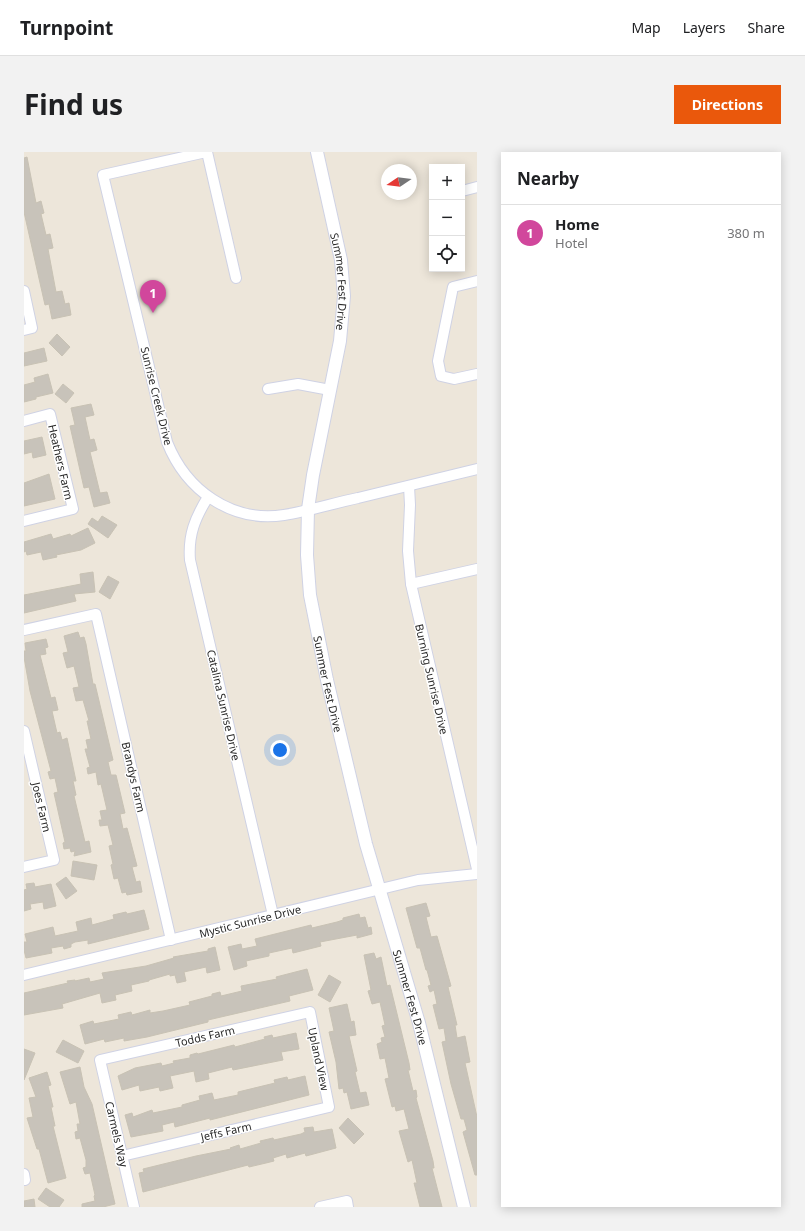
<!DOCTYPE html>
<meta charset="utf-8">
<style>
:root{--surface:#fff;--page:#f2f2f2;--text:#202124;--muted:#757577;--line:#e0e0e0;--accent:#ea580c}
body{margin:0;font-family:"Noto Sans",sans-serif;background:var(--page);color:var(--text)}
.controls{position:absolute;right:12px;top:12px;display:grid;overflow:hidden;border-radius:0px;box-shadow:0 2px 10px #0003}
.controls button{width:36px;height:36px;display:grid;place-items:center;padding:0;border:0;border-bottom:1px solid var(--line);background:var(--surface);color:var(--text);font:20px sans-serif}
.compass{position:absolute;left:357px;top:12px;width:36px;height:36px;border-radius:50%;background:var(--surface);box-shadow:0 2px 10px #0003;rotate:257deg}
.you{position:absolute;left:256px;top:598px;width:14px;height:14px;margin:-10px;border:3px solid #fff;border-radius:50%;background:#1a73e8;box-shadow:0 0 0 6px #1a73e833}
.badge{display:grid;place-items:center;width:26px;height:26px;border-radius:50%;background:var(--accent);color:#fff;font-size:13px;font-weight:700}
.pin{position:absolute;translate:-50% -33px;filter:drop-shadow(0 1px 2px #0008)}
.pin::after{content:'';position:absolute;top:21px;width:14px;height:12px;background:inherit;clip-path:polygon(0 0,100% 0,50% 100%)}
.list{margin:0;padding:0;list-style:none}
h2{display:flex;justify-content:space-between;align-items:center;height:52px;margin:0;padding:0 16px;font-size:17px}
h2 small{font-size:13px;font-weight:400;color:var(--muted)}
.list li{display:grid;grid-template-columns:26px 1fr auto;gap:12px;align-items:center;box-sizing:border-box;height:56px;padding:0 16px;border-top:1px solid var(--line)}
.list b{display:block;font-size:15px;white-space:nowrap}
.list p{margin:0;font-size:13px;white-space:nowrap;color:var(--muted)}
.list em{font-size:13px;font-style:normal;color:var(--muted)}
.icon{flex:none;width:22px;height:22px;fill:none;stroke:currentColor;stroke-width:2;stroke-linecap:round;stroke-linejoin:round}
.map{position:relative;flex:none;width:453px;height:1055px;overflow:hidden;border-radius:0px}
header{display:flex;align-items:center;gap:24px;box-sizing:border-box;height:56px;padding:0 20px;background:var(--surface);border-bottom:1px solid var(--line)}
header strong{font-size:19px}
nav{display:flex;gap:22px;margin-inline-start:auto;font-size:14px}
.intro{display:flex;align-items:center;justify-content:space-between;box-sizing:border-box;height:96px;padding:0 24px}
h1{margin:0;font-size:28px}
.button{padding:10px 18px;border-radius:0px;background:var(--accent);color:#fff;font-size:14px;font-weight:700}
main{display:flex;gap:24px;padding:0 24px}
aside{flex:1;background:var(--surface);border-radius:0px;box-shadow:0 2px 10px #0003}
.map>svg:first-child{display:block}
.building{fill:#c8c3ba;stroke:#c8c2b4}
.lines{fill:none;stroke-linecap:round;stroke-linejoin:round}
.minor-casing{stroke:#cfd2e4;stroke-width:12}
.tertiary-casing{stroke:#cfd2e4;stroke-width:14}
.minor{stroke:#fff;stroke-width:10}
.tertiary{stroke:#fff;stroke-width:12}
.labels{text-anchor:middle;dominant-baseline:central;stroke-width:3;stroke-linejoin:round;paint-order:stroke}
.street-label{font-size:11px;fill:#292929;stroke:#fff}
</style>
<header>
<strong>Turnpoint</strong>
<nav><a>Map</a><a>Layers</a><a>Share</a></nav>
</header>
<div class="intro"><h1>Find us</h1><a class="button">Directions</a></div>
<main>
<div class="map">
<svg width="453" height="1055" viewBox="0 0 453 1055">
<rect width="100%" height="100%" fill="#ede6da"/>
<g class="building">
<path d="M 3,5 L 12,51 L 17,49 L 20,61 L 17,62 L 22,83 L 26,82 L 29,96 L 24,97 L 32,140 L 38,139 L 41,152 L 45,151 L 47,163 L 28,167 L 25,152 L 21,153 L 0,60 L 0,6 Z"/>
<path d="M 33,182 L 46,195 L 38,204 L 25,191 Z"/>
<path d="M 20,196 L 23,209 L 0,214 L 0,201 Z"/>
<path d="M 24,222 L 29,241 L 12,245 L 12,247 L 0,250 L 0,233 L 11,230 L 10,226 Z"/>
<path d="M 39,232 L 50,241 L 42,251 L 31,242 Z"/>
<path d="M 67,252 L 70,263 L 61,265 L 66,288 L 70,287 L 73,298 L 66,300 L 76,341 L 83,340 L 86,351 L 70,355 L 65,335 L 60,336 L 46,274 L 51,273 L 47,256 Z"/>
<path d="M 18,285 L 22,303 L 9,306 L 8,300 L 0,302 L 0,289 Z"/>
<path d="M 25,322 L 31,347 L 0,354 L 0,331 Z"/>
<path d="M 78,364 L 93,373 L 84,386 L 64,372 L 68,366 L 74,370 Z"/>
<path d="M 64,376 L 71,391 L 57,398 L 32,403 L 33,405 L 19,408 L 17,400 L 3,403 L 2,399 L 0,400 L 0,390 L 27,382 L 29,387 L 46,382 L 47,384 Z"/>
<path d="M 69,420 L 71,440 L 50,442 L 52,449 L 0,461 L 0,443 L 57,432 L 56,422 Z"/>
<path d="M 84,424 L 95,430 L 86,447 L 75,440 Z"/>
<path d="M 54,480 L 56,486 L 60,485 L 62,492 L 69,532 L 71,532 L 89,608 L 84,610 L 87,623 L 92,623 L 101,661 L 96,662 L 99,677 L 103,676 L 113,714 L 108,715 L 112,730 L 116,729 L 118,740 L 103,743 L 102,740 L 98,741 L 94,726 L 90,727 L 87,713 L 89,712 L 85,694 L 89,693 L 84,673 L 76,674 L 75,668 L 78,668 L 76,659 L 83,658 L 77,632 L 74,633 L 72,620 L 64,622 L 63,616 L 66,615 L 61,597 L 64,597 L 62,588 L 67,587 L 63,569 L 65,569 L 59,548 L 52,549 L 49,536 L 55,535 L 50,514 L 43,516 L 39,501 L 44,500 L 40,484 Z"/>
<path d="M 22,487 L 24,495 L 21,496 L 22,502 L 16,503 L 27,546 L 31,545 L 34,558 L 28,559 L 33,581 L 36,580 L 38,588 L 43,586 L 52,629 L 49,629 L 52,643 L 50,644 L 61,690 L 65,689 L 67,700 L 50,704 L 51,699 L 47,700 L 46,696 L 40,697 L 39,691 L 41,690 L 30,641 L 34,640 L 31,626 L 26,627 L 24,620 L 27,619 L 6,539 L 0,505 L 0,499 L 2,499 L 1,491 Z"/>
<path d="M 49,709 L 73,713 L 70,728 L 47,724 Z"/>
<path d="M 42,725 L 53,739 L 42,747 L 32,732 Z"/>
<path d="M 10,731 L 11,735 L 27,732 L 32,754 L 20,757 L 19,750 L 6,752 L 7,757 L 0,759 L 0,738 L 3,737 L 2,732 Z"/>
<path d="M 402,751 L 406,764 L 402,765 L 407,785 L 413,784 L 427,834 L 424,835 L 433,873 L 431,873 L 433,886 L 441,884 L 446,910 L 441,911 L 453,965 L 453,1023 L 451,1023 L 439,980 L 443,978 L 440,967 L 437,967 L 427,932 L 418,890 L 422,889 L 420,876 L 415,877 L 409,853 L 413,852 L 410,838 L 406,840 L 404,834 L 407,833 L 403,818 L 402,818 L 396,796 L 393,796 L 382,756 Z"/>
<path d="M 120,758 L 125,777 L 64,792 L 64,788 L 51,790 L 47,792 L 47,795 L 40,797 L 39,794 L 27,796 L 28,801 L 2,806 L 0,798 L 0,790 L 3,790 L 1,782 L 29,775 L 31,784 L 54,779 L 52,770 L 67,766 L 68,773 L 90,767 L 89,763 L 102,760 L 103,762 Z"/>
<path d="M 335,762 L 336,766 L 341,765 L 344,776 L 347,775 L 348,782 L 333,786 L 333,783 L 296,790 L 297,794 L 269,801 L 268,796 L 245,801 L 245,804 L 222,809 L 223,814 L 210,818 L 204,795 L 217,792 L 218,797 L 233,794 L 231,787 L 287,773 L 288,776 L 313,770 L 319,768 L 319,766 Z"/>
<path d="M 191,795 L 196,818 L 183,821 L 182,815 L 160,820 L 162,829 L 153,831 L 151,823 L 146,824 L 146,822 L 125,828 L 125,829 L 107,833 L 108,839 L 91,843 L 92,848 L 78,851 L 76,841 L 38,852 L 39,856 L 0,863 L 0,841 L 44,831 L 43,829 L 51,828 L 51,829 L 65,826 L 66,830 L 80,827 L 78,821 L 122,814 L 150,806 L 149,805 L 184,799 L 184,797 Z"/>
<path d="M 350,801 L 352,807 L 357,805 L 363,834 L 366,833 L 385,911 L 386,918 L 384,918 L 389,939 L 392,938 L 393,945 L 392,946 L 409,1009 L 410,1016 L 408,1016 L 418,1055 L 396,1055 L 390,1031 L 393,1031 L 388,1008 L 384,1010 L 375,979 L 385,977 L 380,957 L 372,959 L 371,954 L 368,955 L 361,927 L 365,926 L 361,906 L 356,907 L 353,892 L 358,890 L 357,886 L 361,885 L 358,874 L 361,873 L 356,850 L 348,852 L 344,839 L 347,838 L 340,803 Z"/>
<path d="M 283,817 L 289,838 L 265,844 L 266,849 L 184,868 L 184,870 L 123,885 L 100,889 L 100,886 L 81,890 L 80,887 L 61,892 L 56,873 L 69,869 L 70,872 L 95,867 L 94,863 L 107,860 L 108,863 L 126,858 L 126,861 L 139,859 L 166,853 L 165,850 L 188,844 L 188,842 L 196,840 L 197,844 L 218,839 L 217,834 L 253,827 L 252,825 Z"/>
<path d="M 305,823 L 317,830 L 306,850 L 294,843 Z"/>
<path d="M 323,852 L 327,870 L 330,869 L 332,883 L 325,884 L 333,919 L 331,920 L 336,941 L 342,940 L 345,953 L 327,957 L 323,940 L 320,941 L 319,936 L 315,937 L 312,910 L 305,880 L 310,879 L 305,856 Z"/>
<path d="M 272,881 L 275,897 L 257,900 L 259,908 L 209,918 L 208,915 L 184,921 L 185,927 L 172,930 L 170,919 L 146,924 L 149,936 L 136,939 L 135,935 L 116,939 L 115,933 L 98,938 L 94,924 L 111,916 L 137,911 L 138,914 L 150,911 L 149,909 L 166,906 L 166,903 L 173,901 L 174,902 L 210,893 L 211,895 L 241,887 L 240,885 L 248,883 L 249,886 Z"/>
<path d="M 39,888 L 60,899 L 54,911 L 32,900 Z"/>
<path d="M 0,897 L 11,901 L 0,928 Z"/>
<path d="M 56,915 L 60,935 L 68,952 L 91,1052 L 79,1055 L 58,1055 L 58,1052 L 71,1049 L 70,1044 L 71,1043 L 66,1021 L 61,1022 L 59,1016 L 62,1015 L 62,1008 L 56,986 L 52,987 L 51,980 L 54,979 L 53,972 L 56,972 L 52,950 L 46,952 L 36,920 Z"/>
<path d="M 23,920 L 27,933 L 24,934 L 29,955 L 27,955 L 31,974 L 29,974 L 42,1026 L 24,1031 L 15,997 L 13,997 L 3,966 L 9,965 L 5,946 L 12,945 L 5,926 Z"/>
<path d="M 281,924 L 285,943 L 186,968 L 186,966 L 151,975 L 150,970 L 138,973 L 139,979 L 107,985 L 101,963 L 108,961 L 109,965 L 128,958 L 129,961 L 158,955 L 158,953 L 176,948 L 175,944 L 188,941 L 190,948 L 214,943 L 214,940 L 251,931 L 250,928 L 263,925 L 264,928 Z"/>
<path d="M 324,966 L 340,982 L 330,992 L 315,976 Z"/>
<path d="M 289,975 L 290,980 L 308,977 L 312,996 L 282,1004 L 281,1001 L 263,1006 L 262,1002 L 249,1006 L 250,1009 L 242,1011 L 225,1015 L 224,1013 L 119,1040 L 115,1021 L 120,1020 L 119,1017 L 172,1004 L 207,997 L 206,996 L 215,993 L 216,997 L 237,991 L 236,989 L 249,986 L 250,988 L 277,982 L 281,980 L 280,976 Z"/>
<path d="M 22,1036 L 40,1048 L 35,1055 L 26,1055 L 14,1047 Z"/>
<path d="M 10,1047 L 11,1055 L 0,1055 L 0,1049 Z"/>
</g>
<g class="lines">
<g class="minor-casing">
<g id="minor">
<path d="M 182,0 L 79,23 L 143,290 C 162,338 207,371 260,363 C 285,359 310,351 334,346 C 374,336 413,327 453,317"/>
<path d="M 183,0 L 212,126"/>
<path d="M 438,39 L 453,35"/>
<path d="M 453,129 L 429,135 L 414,209 L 417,224 L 430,227 L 453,222"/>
<path d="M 0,139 L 8,176 L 0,178"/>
<path d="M 244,237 L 274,232 L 306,238"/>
<path d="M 0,269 L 26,262 L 49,357 L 0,369"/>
<path d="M 385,334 L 386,353 L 384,399 L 387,432 L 453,717"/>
<path d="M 184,345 C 171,366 164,383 166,408 L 249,763"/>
<path d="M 387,432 L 453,417"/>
<path d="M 0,478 L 72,462 L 147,788"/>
<path d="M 0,579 L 30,708 L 0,715"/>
<path d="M 0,823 L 394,728 L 453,722"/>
<path d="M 98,1004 L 305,955 L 286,860 L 76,908 L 110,1055"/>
<path d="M 0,1022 L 1,1028 L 0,1028"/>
<path d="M 296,1055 L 323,1049 L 324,1055"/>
</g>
</g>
<g class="tertiary-casing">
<g id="tertiary">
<path id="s1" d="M 293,0 L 317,108 L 320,144 L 316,189 L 289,323 L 284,357 L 283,403 L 286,443 L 303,528 L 342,692 L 395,871 L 440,1055"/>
</g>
</g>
<use href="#minor" class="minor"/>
<use href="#tertiary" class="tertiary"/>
</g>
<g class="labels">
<g class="street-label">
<text stroke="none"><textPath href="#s1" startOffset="132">Summer Fest Drive</textPath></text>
<text transform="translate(133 244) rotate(76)">Sunrise Creek Drive</text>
<text transform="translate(37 310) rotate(77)">Heathers Farm</text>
<text transform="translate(408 527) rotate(77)">Burning Sunrise Drive</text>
<text stroke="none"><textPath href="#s1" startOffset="540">Summer Fest Drive</textPath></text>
<text transform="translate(200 553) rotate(77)">Catalina Sunrise Drive</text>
<text transform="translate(110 625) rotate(77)">Brandys Farm</text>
<text transform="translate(18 655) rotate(77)">Joes Farm</text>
<text transform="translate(226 769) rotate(-14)">Mystic Sunrise Drive</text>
<text stroke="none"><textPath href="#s1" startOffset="864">Summer Fest Drive</textPath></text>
<text transform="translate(181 884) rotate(-13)">Todds Farm</text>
<text transform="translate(295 907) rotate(78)">Upland View</text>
<text transform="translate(202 979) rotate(-13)">Jeffs Farm</text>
<text transform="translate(93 982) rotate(77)">Carmels Way</text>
</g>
</g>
</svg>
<div class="controls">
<button>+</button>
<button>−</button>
<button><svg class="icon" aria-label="locate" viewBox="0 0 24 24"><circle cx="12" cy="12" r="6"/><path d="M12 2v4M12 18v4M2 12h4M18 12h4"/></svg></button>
</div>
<svg class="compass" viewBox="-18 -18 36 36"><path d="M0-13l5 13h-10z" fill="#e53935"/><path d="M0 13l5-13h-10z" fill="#757577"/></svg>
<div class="you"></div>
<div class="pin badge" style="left:129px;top:161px;background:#d1479c">1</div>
</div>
<aside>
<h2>Nearby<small></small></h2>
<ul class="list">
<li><span class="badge" style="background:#d1479c">1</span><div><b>Home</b><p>Hotel</p></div><em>380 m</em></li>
</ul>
</aside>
</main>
